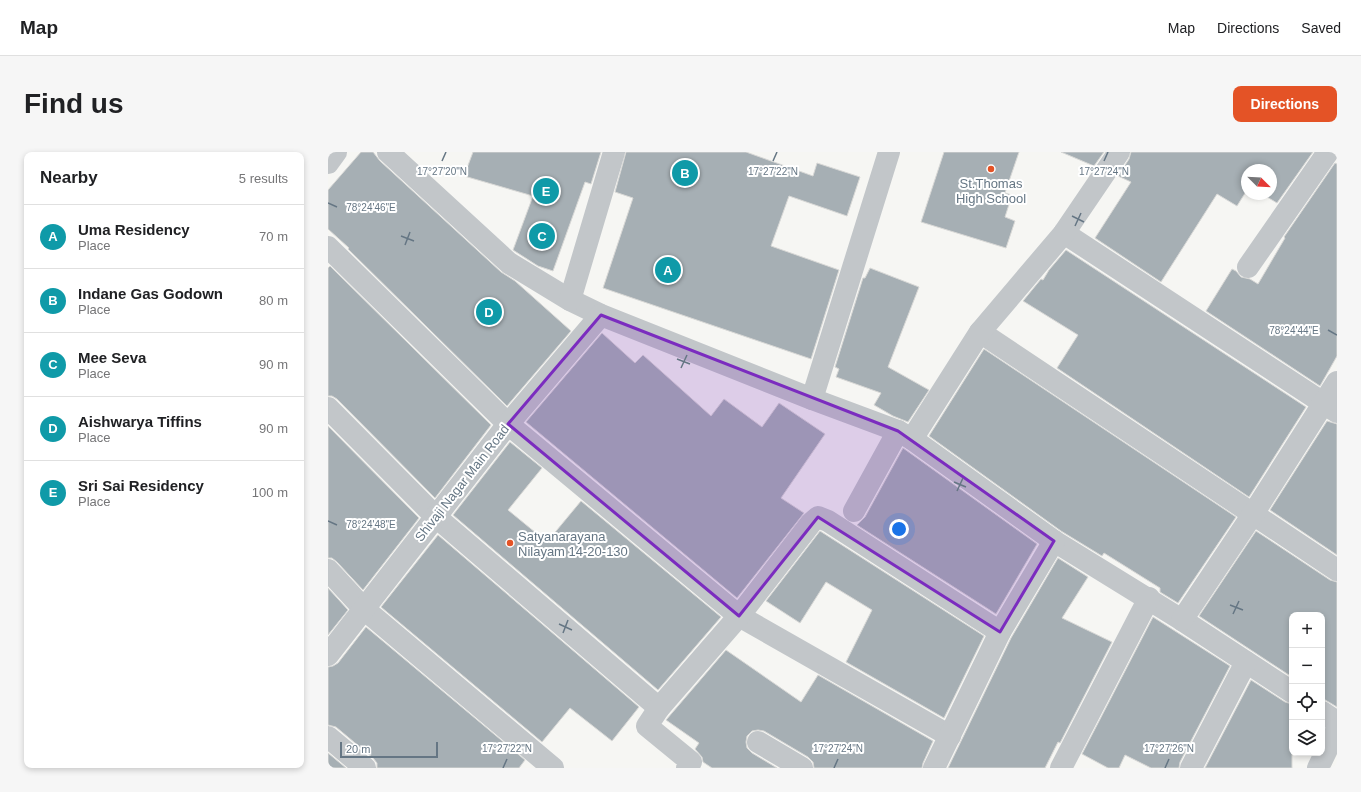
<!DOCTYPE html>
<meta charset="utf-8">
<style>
:root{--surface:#fff;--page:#f6f6f6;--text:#202124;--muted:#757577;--line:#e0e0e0;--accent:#e45326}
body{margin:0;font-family:Helvetica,sans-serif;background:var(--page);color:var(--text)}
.controls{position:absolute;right:12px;bottom:12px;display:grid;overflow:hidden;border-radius:8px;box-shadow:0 2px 6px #0003}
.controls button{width:36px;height:36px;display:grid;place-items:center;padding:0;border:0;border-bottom:1px solid var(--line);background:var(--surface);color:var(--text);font:20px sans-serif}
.compass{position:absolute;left:913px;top:12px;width:36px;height:36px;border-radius:50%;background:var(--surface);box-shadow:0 2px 6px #0003;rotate:114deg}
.scale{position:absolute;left:12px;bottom:10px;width:98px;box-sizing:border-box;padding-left:4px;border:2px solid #657684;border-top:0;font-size:11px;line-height:14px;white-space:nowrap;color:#657684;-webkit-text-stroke:3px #fff;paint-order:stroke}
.you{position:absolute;left:571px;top:377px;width:14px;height:14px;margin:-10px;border:3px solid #fff;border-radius:50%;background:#1a73e8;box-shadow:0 0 0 6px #1a73e833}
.badge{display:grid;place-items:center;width:26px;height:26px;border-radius:50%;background:var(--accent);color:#fff;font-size:13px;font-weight:700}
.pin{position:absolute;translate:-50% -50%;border:2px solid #fff;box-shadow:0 1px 4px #0006}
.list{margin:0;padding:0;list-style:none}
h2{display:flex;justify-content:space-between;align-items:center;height:52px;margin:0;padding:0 16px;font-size:17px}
h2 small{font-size:13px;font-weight:400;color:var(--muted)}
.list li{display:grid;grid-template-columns:26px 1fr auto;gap:12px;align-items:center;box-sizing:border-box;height:64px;padding:0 16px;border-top:1px solid var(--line)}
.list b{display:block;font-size:15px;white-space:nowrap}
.list p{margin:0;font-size:13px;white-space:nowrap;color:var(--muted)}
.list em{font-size:13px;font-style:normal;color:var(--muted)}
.icon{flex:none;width:22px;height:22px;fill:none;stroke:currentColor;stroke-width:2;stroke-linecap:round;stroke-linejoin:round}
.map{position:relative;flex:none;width:1009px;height:616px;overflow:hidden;border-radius:8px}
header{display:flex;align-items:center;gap:24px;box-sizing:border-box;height:56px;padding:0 20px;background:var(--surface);border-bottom:1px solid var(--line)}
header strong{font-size:19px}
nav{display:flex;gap:22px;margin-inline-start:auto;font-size:14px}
.intro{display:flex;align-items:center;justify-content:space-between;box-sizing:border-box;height:96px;padding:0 24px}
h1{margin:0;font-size:28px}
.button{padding:10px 18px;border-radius:8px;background:var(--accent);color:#fff;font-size:14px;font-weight:700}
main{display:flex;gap:24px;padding:0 24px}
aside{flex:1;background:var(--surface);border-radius:8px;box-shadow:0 2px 6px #0003}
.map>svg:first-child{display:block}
.building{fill:#a6afb4;stroke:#d8d8d6}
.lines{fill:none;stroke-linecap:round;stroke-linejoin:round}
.minor{stroke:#c2c6c9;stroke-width:22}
.marked{fill:#7b2cbf;fill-opacity:0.2;stroke:#7b2cbf;stroke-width:3;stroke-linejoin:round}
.ticks{fill:none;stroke:#657684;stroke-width:1.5}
.poi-dot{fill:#e45326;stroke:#fff;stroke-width:1.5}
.labels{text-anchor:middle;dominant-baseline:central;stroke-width:4;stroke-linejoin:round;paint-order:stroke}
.poi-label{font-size:13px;fill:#657684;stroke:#fff}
.street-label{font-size:13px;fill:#657684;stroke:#fff}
.ticks-label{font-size:10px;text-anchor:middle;fill:#657684;stroke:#fff;stroke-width:4;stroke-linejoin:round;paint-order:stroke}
</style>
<header>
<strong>Map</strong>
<nav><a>Map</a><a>Directions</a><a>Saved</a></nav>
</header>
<div class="intro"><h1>Find us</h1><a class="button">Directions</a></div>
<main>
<aside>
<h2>Nearby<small>5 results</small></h2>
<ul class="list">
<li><span class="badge" style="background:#0f9aa8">A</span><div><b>Uma Residency</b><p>Place</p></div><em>70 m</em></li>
<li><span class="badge" style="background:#0f9aa8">B</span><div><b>Indane Gas Godown</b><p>Place</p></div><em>80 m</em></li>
<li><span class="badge" style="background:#0f9aa8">C</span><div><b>Mee Seva</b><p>Place</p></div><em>90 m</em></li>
<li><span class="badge" style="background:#0f9aa8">D</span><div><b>Aishwarya Tiffins</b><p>Place</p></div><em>90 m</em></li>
<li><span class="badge" style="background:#0f9aa8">E</span><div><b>Sri Sai Residency</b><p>Place</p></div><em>100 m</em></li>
</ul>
</aside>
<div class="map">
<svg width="1009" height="616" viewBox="0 0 1009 616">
<rect width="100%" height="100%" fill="#f6f6f3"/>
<g class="building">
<path d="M 33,0 L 45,0 L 52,9 L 173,120 L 187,129 L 243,179 L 179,254 L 20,97 L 21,96 L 0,77 L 0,38 Z"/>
<path d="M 145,0 L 273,0 L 263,32 L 257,30 L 225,119 L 210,114 L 185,98 L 205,44 L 136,24 Z"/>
<path d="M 298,0 L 418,0 L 485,24 L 489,11 L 532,25 L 519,64 L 461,44 L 443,94 L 511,118 L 483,207 L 275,136 L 305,46 L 287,40 Z"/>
<path d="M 616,0 L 691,0 L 677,41 L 684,43 L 677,65 L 687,69 L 678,96 L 593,70 Z"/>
<path d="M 733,0 L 776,0 L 766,14 Z"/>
<path d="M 803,0 L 985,0 L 949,51 L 934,42 L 943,42 L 943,18 L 919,18 L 919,38 L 909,54 L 889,42 L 833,130 L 767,86 L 803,30 L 790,24 L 801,7 Z"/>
<path d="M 1007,11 L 1009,12 L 1009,204 L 992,234 L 878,159 L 904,117 L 908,119 L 913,125 L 922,127 L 930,132 L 957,86 L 956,85 Z"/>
<path d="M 738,98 L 978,255 L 921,345 L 729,216 L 750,183 L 695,149 L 713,127 L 715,128 L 721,118 Z"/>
<path d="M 2,114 L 163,273 L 107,346 L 9,247 L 4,244 L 0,244 L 0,116 Z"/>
<path d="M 542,116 L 591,135 L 560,215 L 601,238 L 580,270 L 565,264 L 546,253 L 553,241 L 508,225 L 511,217 L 507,215 L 535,126 L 537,126 Z"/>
<path d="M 274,181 L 307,211 L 315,203 L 383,264 L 396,247 L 434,275 L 451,251 L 497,282 L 453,346 L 476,361 L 409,446 L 198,270 Z"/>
<path d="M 656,197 L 908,365 L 850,451 L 832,440 L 832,436 L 776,401 L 774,404 L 733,379 L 601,284 Z"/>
<path d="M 999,269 L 1009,272 L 1009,403 L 942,358 Z"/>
<path d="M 0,274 L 91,366 L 35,438 L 9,410 L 4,406 L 0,406 Z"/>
<path d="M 182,290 L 214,316 L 180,358 L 219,390 L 253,349 L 393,465 L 330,538 L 125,363 Z"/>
<path d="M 575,296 L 709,392 L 668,462 L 529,373 L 537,365 Z"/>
<path d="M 492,379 L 656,484 L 616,566 L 518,510 L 544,458 L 498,430 L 472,471 L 438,449 Z"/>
<path d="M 928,379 L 1002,428 L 1009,430 L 1009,555 L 994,546 L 994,463 L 964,463 L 964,525 L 871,464 Z"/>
<path d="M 110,383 L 311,555 L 284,589 L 242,556 L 214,590 L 53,455 Z"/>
<path d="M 730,406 L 760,425 L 734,466 L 784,490 L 732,591 L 730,590 L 717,616 L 620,616 L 683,486 Z"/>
<path d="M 0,436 L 20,458 L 0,483 Z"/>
<path d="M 825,465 L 902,514 L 852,610 L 851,616 L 823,616 L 797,603 L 791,616 L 780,616 L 754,602 Z"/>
<path d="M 38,475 L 197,608 L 191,616 L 49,616 L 49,611 L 45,606 L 8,575 L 0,573 L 0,515 L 5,514 L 10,511 Z"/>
<path d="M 398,498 L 473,550 L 490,523 L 605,589 L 595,611 L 594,616 L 486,616 L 485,610 L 480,605 L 436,579 L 430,578 L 424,579 L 419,584 L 418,590 L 419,596 L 424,601 L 449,616 L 384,616 L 375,610 L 374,605 L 367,597 L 371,591 L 338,568 Z"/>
<path d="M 923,528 L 957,550 L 964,552 L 964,616 L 877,616 Z"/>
<path d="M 0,601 L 18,616 L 0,616 Z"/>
</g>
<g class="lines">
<g class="minor">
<path d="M 60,0 L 181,111 L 242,148 L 273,163 L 484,247 L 570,279 L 584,287 L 726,389 L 854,468 L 964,540"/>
<path d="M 0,11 L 8,0"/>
<path d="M 736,81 L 1009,260"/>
<path d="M 0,95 L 180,272 L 411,464 L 622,584"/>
<path d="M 920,115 L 1000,0"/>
<path d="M 242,148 L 286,0"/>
<path d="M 652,180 L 1009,418"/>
<path d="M 484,247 L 561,0"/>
<path d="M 0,256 L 108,365 L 331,556"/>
<path d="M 584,287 L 652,180 L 736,81 L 791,0"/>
<path d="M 526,359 L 570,279"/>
<path d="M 0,418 L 36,457 L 225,616"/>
<path d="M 854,468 L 925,362 L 1009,230"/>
<path d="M 0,503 L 180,272 L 273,163"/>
<path d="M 994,560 L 1009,570"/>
<path d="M 0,585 L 37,616"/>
<path d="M 430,590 L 474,616"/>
<path d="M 359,616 L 363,610 L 319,574 L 331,556 L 411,464 L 483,371 L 490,365 L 500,369 L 672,480"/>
<path d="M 606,616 L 672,480 L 726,389"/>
<path d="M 733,616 L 821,446"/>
<path d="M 863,616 L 918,510"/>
<path d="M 990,616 L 1009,577"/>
</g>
</g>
<path class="marked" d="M 273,163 L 570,279 L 726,389 L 672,480 L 490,365 L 411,464 L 180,272 Z"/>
<path class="ticks" d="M 114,9 L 118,0M 445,9 L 449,0M 776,9 L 780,0M 0,51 L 9,55M 744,64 L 756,70M 747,74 L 753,61M 73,84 L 86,89M 77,93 L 82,80M 1000,178 L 1009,183M 349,207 L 362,212M 353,216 L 359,203M 626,330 L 638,335M 629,339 L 635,326M 0,369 L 9,373M 902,453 L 915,458M 905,462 L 911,449M 231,472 L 244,478M 235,481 L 240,468M 175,616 L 179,607M 506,616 L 510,607M 837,616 L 841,607"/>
<g class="poi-dot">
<circle cx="663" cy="17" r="4"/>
<circle cx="182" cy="391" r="4"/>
</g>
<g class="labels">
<g class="poi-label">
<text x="663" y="31">St.Thomas<tspan x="663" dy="15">High School</tspan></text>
<text x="190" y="384" text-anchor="start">Satyanarayana<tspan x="190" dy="15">Nilayam 14-20-130</tspan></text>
</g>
<g class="street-label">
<text transform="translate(134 331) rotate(-52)">Shivaji Nagar Main Road</text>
</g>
</g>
<g class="ticks-label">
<text x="445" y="23">17°27'22"N</text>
<text x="776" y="23">17°27'24"N</text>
<text x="114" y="23">17°27'20"N</text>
<text x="43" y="59">78°24'46"E</text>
<text x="966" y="182">78°24'44"E</text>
<text x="43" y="376">78°24'48"E</text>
<text x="179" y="600">17°27'22"N</text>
<text x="510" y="600">17°27'24"N</text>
<text x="841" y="600">17°27'26"N</text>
</g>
</svg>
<div class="controls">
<button>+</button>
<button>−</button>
<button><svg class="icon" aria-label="locate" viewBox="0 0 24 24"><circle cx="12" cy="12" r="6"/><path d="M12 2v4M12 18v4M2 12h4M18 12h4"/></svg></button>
<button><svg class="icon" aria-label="layers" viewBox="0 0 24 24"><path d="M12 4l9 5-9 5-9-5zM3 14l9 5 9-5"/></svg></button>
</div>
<svg class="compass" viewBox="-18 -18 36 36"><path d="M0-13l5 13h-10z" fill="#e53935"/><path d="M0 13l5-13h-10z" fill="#757577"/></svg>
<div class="scale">20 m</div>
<div class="you"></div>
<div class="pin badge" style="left:340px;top:118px;background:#0f9aa8">A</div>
<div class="pin badge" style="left:357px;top:21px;background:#0f9aa8">B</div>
<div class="pin badge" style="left:214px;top:84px;background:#0f9aa8">C</div>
<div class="pin badge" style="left:161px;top:160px;background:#0f9aa8">D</div>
<div class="pin badge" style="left:218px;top:39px;background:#0f9aa8">E</div>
</div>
</main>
